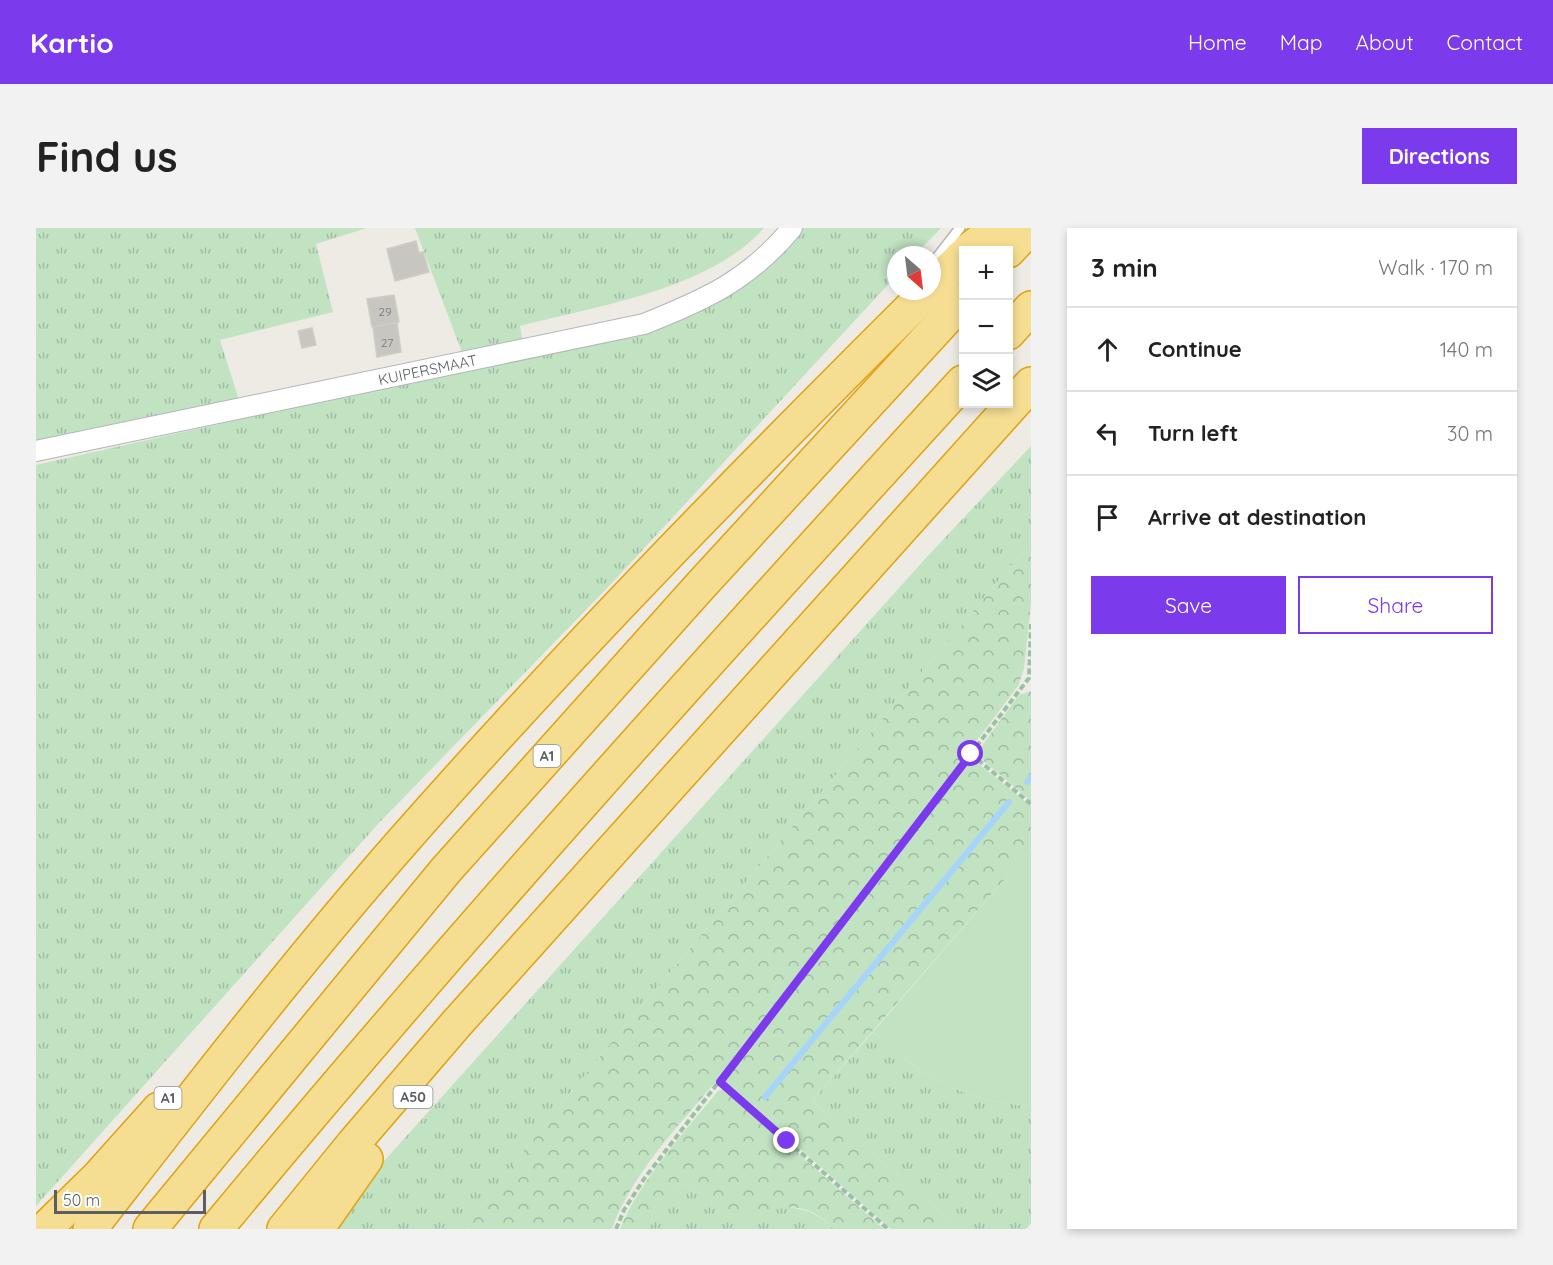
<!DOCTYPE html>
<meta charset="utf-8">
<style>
:root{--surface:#fff;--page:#f2f2f2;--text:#222;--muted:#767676;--line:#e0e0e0;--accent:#7c3aed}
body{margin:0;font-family:Quicksand,sans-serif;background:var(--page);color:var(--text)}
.controls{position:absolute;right:18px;top:18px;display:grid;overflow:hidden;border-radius:0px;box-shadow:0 3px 9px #0003}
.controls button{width:54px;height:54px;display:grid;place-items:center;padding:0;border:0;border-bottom:2px solid var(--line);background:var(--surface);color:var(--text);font:30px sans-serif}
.compass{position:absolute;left:851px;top:18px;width:54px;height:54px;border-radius:50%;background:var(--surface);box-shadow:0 3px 9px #0003;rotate:152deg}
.scale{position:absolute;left:18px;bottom:15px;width:152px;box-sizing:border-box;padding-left:6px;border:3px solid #5b5f63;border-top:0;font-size:16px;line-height:21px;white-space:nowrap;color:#5b5f63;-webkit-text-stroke:4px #fff;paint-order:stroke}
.stop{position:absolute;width:18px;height:18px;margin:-14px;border:4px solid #7c3aed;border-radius:50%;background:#fff}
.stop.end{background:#7c3aed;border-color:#fff;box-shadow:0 2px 6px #0008}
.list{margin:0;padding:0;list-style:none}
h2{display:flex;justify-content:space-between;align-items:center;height:78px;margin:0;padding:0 24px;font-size:26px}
h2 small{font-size:20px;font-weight:400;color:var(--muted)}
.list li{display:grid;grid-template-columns:39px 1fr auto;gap:18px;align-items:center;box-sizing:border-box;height:84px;padding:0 24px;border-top:2px solid var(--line)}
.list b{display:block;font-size:22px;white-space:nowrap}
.list em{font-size:20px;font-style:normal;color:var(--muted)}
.actions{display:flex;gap:12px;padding:18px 24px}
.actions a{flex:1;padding:14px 0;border:2px solid var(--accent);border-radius:0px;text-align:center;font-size:21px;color:var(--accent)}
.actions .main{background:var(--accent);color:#fff}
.icon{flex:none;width:33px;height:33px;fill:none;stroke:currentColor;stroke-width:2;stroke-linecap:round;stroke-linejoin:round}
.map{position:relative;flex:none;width:995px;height:1001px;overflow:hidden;border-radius:0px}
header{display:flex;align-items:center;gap:36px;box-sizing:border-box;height:84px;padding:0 30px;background:var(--accent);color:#fff}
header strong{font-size:28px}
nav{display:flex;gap:33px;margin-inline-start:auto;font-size:21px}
.intro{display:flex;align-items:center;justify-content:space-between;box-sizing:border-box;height:144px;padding:0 36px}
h1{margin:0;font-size:42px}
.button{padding:15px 27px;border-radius:0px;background:var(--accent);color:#fff;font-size:21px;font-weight:700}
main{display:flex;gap:36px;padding:0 36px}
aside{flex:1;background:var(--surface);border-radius:0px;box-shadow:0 3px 9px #0003}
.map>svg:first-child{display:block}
.grass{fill:url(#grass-tufts)}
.forest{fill:url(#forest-crowns)}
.park{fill:#c1e3c2}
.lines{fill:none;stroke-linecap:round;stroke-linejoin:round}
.stream{stroke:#a7d5f9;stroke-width:6}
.building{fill:#c8c6c0;stroke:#d1ccc2;stroke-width:1.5}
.lane-casing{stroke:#b4b5b9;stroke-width:12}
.street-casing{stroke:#b4b5b9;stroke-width:22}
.highway-casing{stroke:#e0a110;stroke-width:36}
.path{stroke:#99c1a5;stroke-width:4;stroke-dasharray:6 3;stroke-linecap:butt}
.lane{stroke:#fff;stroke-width:9}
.street{stroke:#fff;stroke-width:20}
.highway{stroke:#f5dd92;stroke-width:33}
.route{stroke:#7c3aed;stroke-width:8}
.labels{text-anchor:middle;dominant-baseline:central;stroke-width:6;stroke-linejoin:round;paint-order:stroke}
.number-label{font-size:12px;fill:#76797a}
.shield{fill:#fff;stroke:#8c8f92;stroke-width:1.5}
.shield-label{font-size:14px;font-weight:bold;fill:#5b5f63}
.street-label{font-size:15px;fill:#5b5f63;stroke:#fff}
</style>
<header>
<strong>Kartio</strong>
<nav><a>Home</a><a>Map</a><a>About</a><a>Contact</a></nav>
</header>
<div class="intro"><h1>Find us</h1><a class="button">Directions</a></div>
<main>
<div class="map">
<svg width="995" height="1001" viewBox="0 0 995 1001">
<defs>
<pattern id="grass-tufts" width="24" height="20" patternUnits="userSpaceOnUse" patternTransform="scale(1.5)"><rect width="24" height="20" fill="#c1e3c2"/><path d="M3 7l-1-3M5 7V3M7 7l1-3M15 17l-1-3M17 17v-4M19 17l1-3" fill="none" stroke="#a0bba1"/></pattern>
<pattern id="forest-crowns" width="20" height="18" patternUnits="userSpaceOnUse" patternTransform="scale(1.5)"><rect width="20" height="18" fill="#c1e3c2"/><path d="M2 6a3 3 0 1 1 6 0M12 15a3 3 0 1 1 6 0" fill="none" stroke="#a0bba1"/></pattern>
</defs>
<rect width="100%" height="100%" fill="#edebe3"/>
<g class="grass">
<path d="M 0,0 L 331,0 L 280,16 L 297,84 L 184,112 L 204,175 L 0,217 Z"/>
<path d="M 379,0 L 728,0 C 673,62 560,78 484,98 L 487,115 L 427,127 Z"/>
<path d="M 764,0 L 905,0 L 879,27 L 860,27 L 860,48 L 575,356 L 341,597 L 0,978 L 0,237 L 642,93 L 693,63 Z"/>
<path d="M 995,218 L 995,314 L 575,815 L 486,925 L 430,1001 L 297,1001 L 349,932 L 889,331 Z"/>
<path d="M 837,804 C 886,849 927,873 995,878 L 995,995 L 990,1001 L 924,1001 L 776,873 Z"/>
<path d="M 645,956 L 669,967 L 690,988 C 731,982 765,967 798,1001 L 615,1001 C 616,975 623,968 645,956 Z"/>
</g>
<g class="forest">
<path d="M 995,314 L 995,375 L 988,441 L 982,458 C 886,585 788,712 692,838 C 653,888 597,941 576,1001 L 430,1001 L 486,925 L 575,815 Z"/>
<path d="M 995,463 L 995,573 L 943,529 L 942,523 L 983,467 Z"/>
<path d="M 934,533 L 939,533 L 995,578 L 995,621 L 776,873 L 924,1001 L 855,1001 L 692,857 L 690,852 Z"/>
<path d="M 687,861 L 690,862 L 848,1001 L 798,1001 C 757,959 735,992 690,988 L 669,967 L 645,956 C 623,968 616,975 615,1001 L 584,1001 C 603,954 649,903 682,863 Z"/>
</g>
<path class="park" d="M 995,621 L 995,878 C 927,873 886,849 837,804 Z"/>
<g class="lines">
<g class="stream">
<path d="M 991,554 L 995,549"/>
<path d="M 729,869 L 973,574"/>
</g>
</g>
<g class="building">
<path d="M 380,13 L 383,25 L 387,24 L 393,44 L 359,53 L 351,21 Z"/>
<path d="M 358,67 L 363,94 L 336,99 L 331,71 Z"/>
<path d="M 361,95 L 365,124 L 341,129 L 337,99 Z"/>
<path d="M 276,100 L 280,117 L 266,120 L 262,103 Z"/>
</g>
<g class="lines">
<g class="lane-casing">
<path id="lane" d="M 896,36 L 924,0"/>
</g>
<g class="street-casing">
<g id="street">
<path id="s1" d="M 0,223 L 608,96 C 670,71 712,53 756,0"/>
</g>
</g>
<g class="highway-casing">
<g id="highway">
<path d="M 933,22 L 961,0"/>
<path d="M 972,23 L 994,0"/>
<path d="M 896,59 L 927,28"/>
<path d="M 972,105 L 995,80"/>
<path d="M 9,1001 L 62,949 L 123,881"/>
<path d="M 54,1001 C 156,870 258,737 368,612 C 535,422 713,241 892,63"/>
<path d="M 114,1001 L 410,642 L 666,356 L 927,72"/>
<path d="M 180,1001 C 420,711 673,432 927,154"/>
<path d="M 248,1001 L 317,916 L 421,795 L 995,156"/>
<path d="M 281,1001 L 330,931"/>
</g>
</g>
<g class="path">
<path d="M 935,526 L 995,576"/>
<path d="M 684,854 L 852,1001"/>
<path d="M 580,1001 L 588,982 L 608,951 L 993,450 L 995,396"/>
</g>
<use href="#lane" class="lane"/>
<use href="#street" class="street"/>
<use href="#highway" class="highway"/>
</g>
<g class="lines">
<path class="route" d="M 751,913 L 684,854 L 935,526"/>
</g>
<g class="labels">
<g class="number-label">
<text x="349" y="83">29</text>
<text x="351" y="114">27</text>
</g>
<g class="shield">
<rect x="497.5" y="517" width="27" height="22" rx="4.5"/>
<rect x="357.5" y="858" width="39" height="22" rx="4.5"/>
<rect x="118.5" y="859" width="27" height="22" rx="4.5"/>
</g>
<g class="shield-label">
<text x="511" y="528">A1</text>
<text x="377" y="869">A50</text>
<text x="132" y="870">A1</text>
</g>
<g class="street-label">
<text stroke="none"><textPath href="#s1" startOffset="400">KUIPERSMAAT</textPath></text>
</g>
</g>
</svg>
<div class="controls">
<button>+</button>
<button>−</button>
<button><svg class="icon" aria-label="layers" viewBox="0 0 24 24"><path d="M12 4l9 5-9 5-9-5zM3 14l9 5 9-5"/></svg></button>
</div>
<svg class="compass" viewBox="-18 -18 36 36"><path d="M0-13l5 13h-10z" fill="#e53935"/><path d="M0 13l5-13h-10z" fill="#767676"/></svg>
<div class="scale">50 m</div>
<div class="stop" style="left:935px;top:526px"></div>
<div class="stop end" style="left:751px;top:913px"></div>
</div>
<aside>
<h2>3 min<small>Walk · 170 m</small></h2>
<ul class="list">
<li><svg class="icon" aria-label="ahead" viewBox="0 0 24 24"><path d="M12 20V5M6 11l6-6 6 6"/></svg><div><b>Continue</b></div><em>140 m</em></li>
<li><svg class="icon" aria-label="left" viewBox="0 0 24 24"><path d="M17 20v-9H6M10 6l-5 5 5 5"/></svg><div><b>Turn left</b></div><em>30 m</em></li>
<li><svg class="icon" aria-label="arrive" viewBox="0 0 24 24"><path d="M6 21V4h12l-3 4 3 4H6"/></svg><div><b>Arrive at destination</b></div></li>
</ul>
<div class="actions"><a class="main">Save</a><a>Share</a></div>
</aside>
</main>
